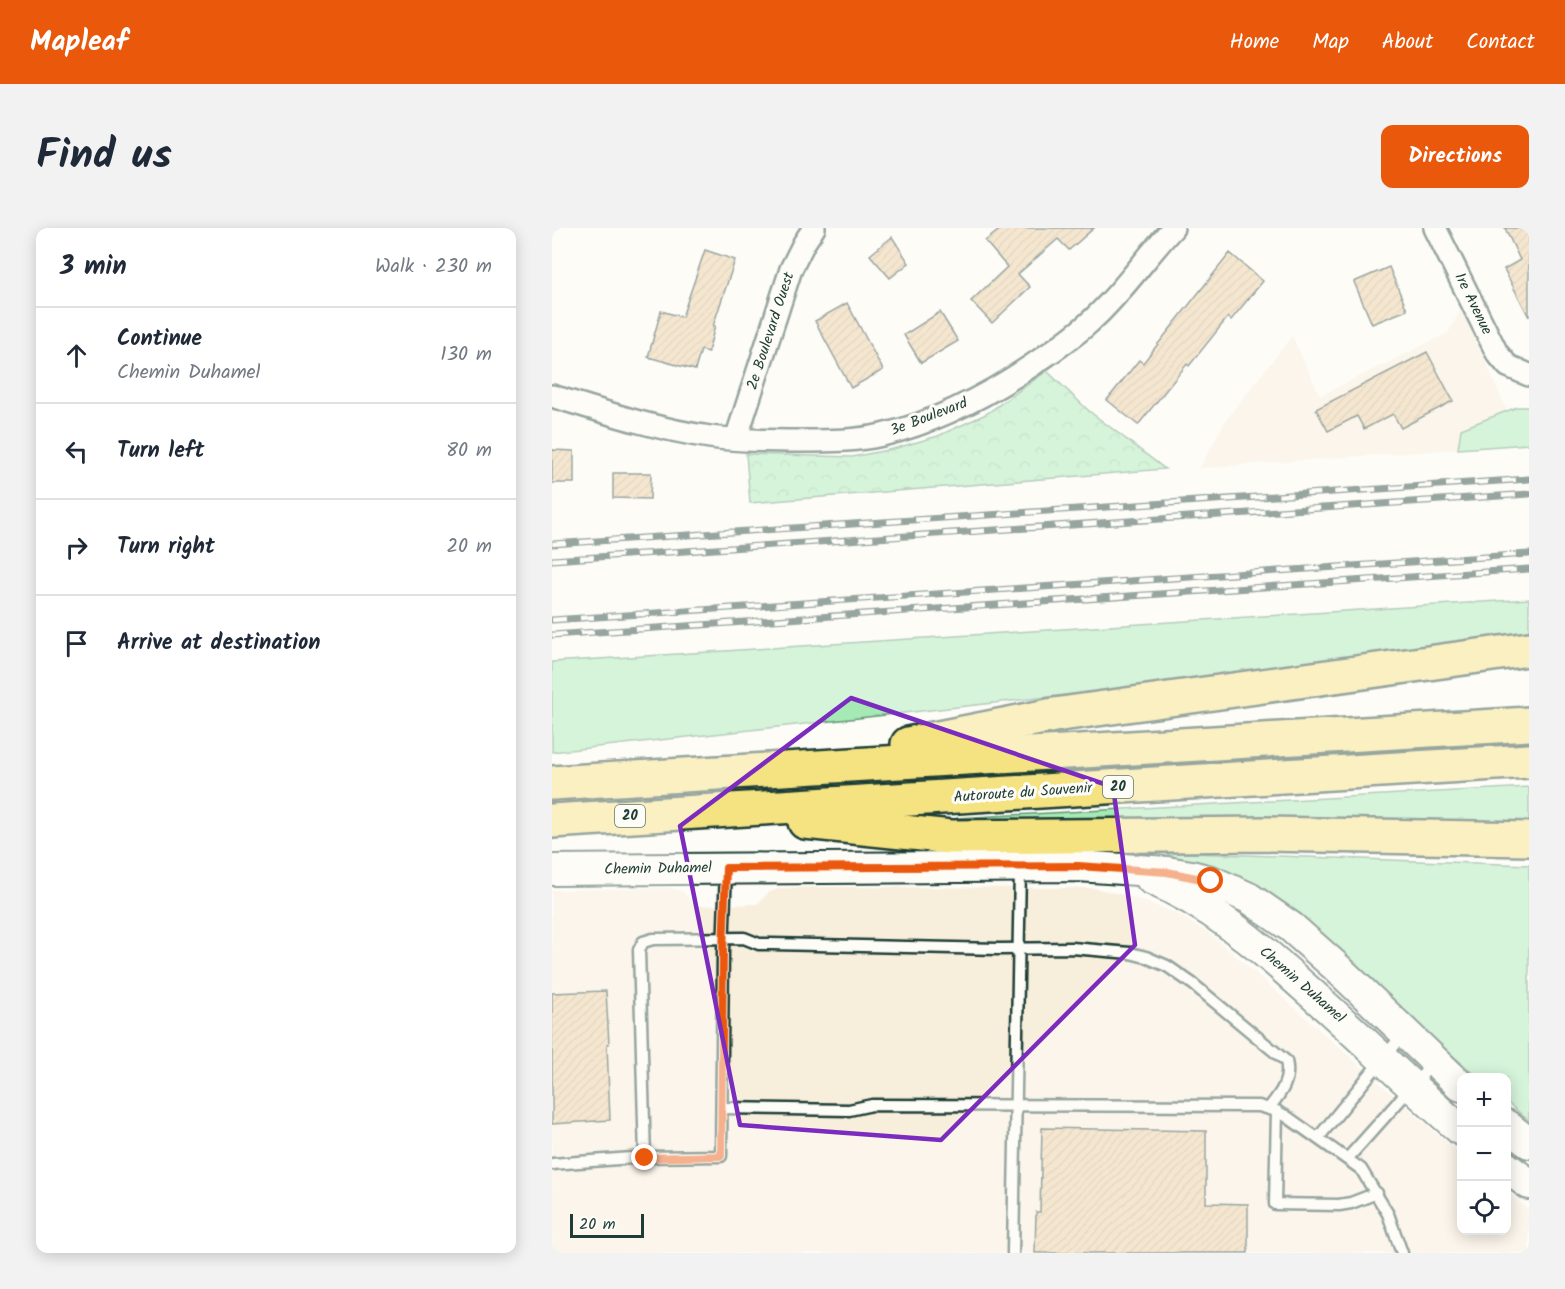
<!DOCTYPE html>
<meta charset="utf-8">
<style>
:root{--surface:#fff;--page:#f2f2f3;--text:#1f2937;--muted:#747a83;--line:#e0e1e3;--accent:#ea580c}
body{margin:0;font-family:Kalam,sans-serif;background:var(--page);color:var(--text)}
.controls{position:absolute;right:18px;bottom:18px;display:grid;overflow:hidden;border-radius:12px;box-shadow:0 3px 15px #0003}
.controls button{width:54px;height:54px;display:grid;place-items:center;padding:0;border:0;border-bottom:2px solid var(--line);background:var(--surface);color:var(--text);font:30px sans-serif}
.scale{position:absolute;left:18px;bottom:15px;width:74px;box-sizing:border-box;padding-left:6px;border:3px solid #1f3d34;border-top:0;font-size:16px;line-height:21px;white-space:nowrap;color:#1f3d34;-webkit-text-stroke:4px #fdfcf7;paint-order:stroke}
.stop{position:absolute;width:18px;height:18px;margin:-14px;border:4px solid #ea580c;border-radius:50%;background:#fff}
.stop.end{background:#ea580c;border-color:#fff;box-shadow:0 2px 6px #0008}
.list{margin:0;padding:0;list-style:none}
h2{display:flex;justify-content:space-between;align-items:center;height:78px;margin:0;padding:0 24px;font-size:26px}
h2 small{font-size:20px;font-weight:400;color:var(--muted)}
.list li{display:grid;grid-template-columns:39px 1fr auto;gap:18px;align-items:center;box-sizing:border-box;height:96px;padding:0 24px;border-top:2px solid var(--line)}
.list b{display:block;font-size:22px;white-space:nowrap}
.list p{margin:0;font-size:20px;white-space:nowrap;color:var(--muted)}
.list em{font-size:20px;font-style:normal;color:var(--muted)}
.icon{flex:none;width:33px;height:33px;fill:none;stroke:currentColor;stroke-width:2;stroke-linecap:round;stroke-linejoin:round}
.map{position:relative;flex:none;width:977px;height:1025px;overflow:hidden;border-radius:12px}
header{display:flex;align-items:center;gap:36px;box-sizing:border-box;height:84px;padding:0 30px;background:var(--accent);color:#fff}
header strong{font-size:28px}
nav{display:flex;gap:33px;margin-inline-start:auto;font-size:21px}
.intro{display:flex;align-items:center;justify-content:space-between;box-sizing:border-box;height:144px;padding:0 36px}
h1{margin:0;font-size:42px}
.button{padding:15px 27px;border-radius:12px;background:var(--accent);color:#fff;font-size:21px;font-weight:700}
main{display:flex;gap:36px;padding:0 36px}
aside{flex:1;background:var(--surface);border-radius:12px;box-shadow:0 3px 15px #0003}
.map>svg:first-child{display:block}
.built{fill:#f8eedc}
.grass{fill:#a5eab5;stroke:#629474;stroke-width:1.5}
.forest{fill:url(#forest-crowns);stroke:#629474;stroke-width:1.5}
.building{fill:url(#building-hatch);stroke:#1f3d34;stroke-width:1.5}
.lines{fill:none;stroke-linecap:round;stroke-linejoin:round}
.lane-casing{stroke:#1f3d34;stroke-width:15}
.street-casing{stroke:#1f3d34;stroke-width:26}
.secondary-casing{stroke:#1f3d34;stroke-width:34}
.highway-casing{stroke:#1f3d34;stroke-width:38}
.lane{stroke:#fdfcf7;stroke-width:10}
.street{stroke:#fdfcf7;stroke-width:21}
.secondary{stroke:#fdfcf7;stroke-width:30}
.highway{stroke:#f5e382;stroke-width:33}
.rail-casing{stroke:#1f3d34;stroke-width:7}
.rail{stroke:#fdfcf7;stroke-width:4.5;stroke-dasharray:14;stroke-linecap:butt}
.route{stroke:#ea580c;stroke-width:8}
.marked{fill:none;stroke:#7b2cbf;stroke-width:4.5;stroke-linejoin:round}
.labels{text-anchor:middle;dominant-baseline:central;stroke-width:6;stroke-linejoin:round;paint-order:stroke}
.shield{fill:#fdfcf7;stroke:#62766e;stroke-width:1.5}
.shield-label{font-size:14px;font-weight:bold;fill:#1f3d34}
.street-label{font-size:15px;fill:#1f3d34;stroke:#fdfcf7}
</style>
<header>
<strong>Mapleaf</strong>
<nav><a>Home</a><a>Map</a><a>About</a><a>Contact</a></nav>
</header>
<div class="intro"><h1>Find us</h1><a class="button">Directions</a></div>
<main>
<aside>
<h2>3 min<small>Walk · 230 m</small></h2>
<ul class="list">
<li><svg class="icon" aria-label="ahead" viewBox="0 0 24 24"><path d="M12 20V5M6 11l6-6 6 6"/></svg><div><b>Continue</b><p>Chemin Duhamel</p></div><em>130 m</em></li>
<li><svg class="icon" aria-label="left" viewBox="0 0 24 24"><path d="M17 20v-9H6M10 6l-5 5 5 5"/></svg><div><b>Turn left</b></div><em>80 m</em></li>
<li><svg class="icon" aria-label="right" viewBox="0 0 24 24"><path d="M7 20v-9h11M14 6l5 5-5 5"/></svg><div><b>Turn right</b></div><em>20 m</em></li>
<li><svg class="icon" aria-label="arrive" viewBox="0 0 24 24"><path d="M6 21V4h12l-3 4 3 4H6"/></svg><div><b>Arrive at destination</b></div></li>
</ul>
</aside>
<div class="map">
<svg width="977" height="1025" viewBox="0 0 977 1025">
<defs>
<pattern id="forest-crowns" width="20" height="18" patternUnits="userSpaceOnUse" patternTransform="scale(1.5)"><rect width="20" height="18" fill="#a5eab5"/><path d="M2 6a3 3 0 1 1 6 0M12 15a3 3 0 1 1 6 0" fill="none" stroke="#8eca9c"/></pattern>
<pattern id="building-hatch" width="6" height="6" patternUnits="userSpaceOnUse" patternTransform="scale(1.5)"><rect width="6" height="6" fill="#ebcc9e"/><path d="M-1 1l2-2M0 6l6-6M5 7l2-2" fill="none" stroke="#c9b089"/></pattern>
</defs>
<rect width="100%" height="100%" fill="#fdfcf7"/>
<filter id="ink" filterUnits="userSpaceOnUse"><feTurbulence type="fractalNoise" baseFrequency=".0167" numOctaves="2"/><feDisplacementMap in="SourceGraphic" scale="12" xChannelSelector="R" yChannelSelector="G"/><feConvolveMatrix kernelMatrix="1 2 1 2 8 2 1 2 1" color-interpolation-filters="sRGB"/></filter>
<g filter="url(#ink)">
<g class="built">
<path d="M 910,80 L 955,183 L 909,201 L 906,221 L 648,240 L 674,192 L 740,108 L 768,168 L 896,105 Z"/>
<path d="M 276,659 L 542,660 L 579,669 L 623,685 L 658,706 L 686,730 L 909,927 L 909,1002 L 954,1002 L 955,965 L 977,982 L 977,1025 L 0,1025 L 0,662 L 117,660 L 130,663 L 144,678 L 205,676 L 216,665 L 228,660 Z"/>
</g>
<g class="grass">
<path d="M 965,179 L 977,179 L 977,216 L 906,221 L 909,201 Z"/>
<path d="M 977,371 L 977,406 L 612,456 L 0,524 L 0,434 Z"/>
<path d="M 977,559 L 977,597 L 405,601 L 405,590 Z"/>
<path d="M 610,624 L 977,637 L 977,893 L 955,874 L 954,850 L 926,849 L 698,656 Z"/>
</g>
<path class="forest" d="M 495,143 L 537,183 L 613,241 L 198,275 L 194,226 L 300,229 L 341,221 L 386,208 L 434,186 Z"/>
<g class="building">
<path d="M 450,0 L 542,0 L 517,22 L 506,11 L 466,46 L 478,59 L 440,95 L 419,73 L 455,39 L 433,13 Z"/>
<path d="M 953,0 L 977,0 L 977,89 L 952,41 L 968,32 Z"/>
<path d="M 340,9 L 357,35 L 338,50 L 318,27 Z"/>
<path d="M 153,22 L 183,32 L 161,98 L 163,98 L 156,124 L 149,122 L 143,142 L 96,129 L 109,83 L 130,89 Z"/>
<path d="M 678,25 L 711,53 L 679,92 L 676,89 L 637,138 L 635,136 L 586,197 L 555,172 L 587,132 L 591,135 Z"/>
<path d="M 837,39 L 855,82 L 820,96 L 802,54 Z"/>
<path d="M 295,75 L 331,142 L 299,160 L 263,93 Z"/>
<path d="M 388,84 L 406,113 L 369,135 L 352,107 Z"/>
<path d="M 875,124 L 901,173 L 849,200 L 841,186 L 812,201 L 805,188 L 776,203 L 764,181 Z"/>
<path d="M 0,222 L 22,223 L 22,255 L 0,255 Z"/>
<path d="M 61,245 L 99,245 L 98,271 L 61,270 Z"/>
<path d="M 54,763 L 57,816 L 55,816 L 58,892 L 0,896 L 0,765 Z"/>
<path d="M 490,900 L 654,903 L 654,975 L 696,976 L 696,1025 L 483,1025 L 484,984 L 488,984 Z"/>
</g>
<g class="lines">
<g class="lane-casing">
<g id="lane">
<path d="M 170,880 L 297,882 L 320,877 L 707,878 L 721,882 L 734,888 L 809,941 L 836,986 L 850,1025"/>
<path d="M 725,883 L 723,976 L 787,977 L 799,975 L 825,965"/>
<path d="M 766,910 L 851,806"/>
<path d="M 93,929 L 87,722 L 91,714 L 101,711 L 192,710 L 207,716 L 219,716 L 447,721 L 520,720 L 578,725 L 594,729 L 615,738 L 641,756 L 734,833 C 739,853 728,866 717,880"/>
<path d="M 796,930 L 882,834"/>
<path d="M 0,936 L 93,929 L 169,928 L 171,724 L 174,641"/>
<path d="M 461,1025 L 468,641"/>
</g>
</g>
<g class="street-casing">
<g id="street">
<path d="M 883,0 L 945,125 L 956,138 L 977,147"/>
<path d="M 0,168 C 52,184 104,201 158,209 C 188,213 219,213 249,213 C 276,213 304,213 330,207 C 385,194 436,167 482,136 C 502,122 522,109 540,92 C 570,65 593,30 621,0"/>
<path d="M 184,211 L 239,41 L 252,15 L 262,0"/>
</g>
</g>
<g class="secondary-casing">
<g id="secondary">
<path d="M 0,642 L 526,638 L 615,644 L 639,648 L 659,653 L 697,670 L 739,699 L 782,737 L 909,858"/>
<path d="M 599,651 C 657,676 705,716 751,758 C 805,805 855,856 909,902"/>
<path d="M 954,897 L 977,915"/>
<path d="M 954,939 L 977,956"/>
</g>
</g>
<g class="highway-casing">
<g id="highway">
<path d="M 356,516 L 502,487 L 977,421"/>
<path d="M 0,555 L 977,496"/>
<path d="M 0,593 L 977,533"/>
<path d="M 253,594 L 399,609 L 714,606 L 977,611"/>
</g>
</g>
<use href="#lane" class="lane"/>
<use href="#street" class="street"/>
<use href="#secondary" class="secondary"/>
<use href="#highway" class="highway"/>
<g class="rail-casing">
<g id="rail">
<path d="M 0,316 L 977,251"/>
<path d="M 0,332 L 977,266"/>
<path d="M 0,392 L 977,326"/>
<path d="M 0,407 L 977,341"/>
</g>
</g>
<use href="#rail" class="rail"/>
</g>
</g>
<g class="lines" filter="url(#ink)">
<path class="route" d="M 93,930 L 169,928 L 171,724 L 174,640 L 526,638 L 615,644 L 659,653"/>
</g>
<path d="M0 0H977V1025H0ZM 299,470 L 561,559 L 583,717 L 389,912 L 188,897 L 128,598 Z" fill="#fdfcf7" fill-opacity=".55" fill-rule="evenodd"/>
<path class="marked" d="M 299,470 L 561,559 L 583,717 L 389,912 L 188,897 L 128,598 Z"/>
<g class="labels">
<g class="shield">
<rect x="551" y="548" width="30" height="22" rx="4.5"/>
<rect x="63" y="577" width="30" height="22" rx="4.5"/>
</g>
<g class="shield-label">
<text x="566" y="559">20</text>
<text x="78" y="588">20</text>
</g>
<g class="street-label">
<text transform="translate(921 76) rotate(64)">1re Avenue</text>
<text transform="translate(219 103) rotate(-72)">2e Boulevard Ouest</text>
<text transform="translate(377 189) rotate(-21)">3e Boulevard</text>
<text transform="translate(471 565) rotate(-4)">Autoroute du Souvenir</text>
<text transform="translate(106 641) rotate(-1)">Chemin Duhamel</text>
<text transform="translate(750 757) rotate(41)">Chemin Duhamel</text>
</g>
</g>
</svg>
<div class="controls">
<button>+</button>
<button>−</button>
<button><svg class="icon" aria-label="locate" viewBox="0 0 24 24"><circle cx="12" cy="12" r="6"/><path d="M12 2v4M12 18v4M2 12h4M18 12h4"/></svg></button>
</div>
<div class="scale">20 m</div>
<div class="stop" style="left:659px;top:653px"></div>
<div class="stop end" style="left:93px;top:930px"></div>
</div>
</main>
